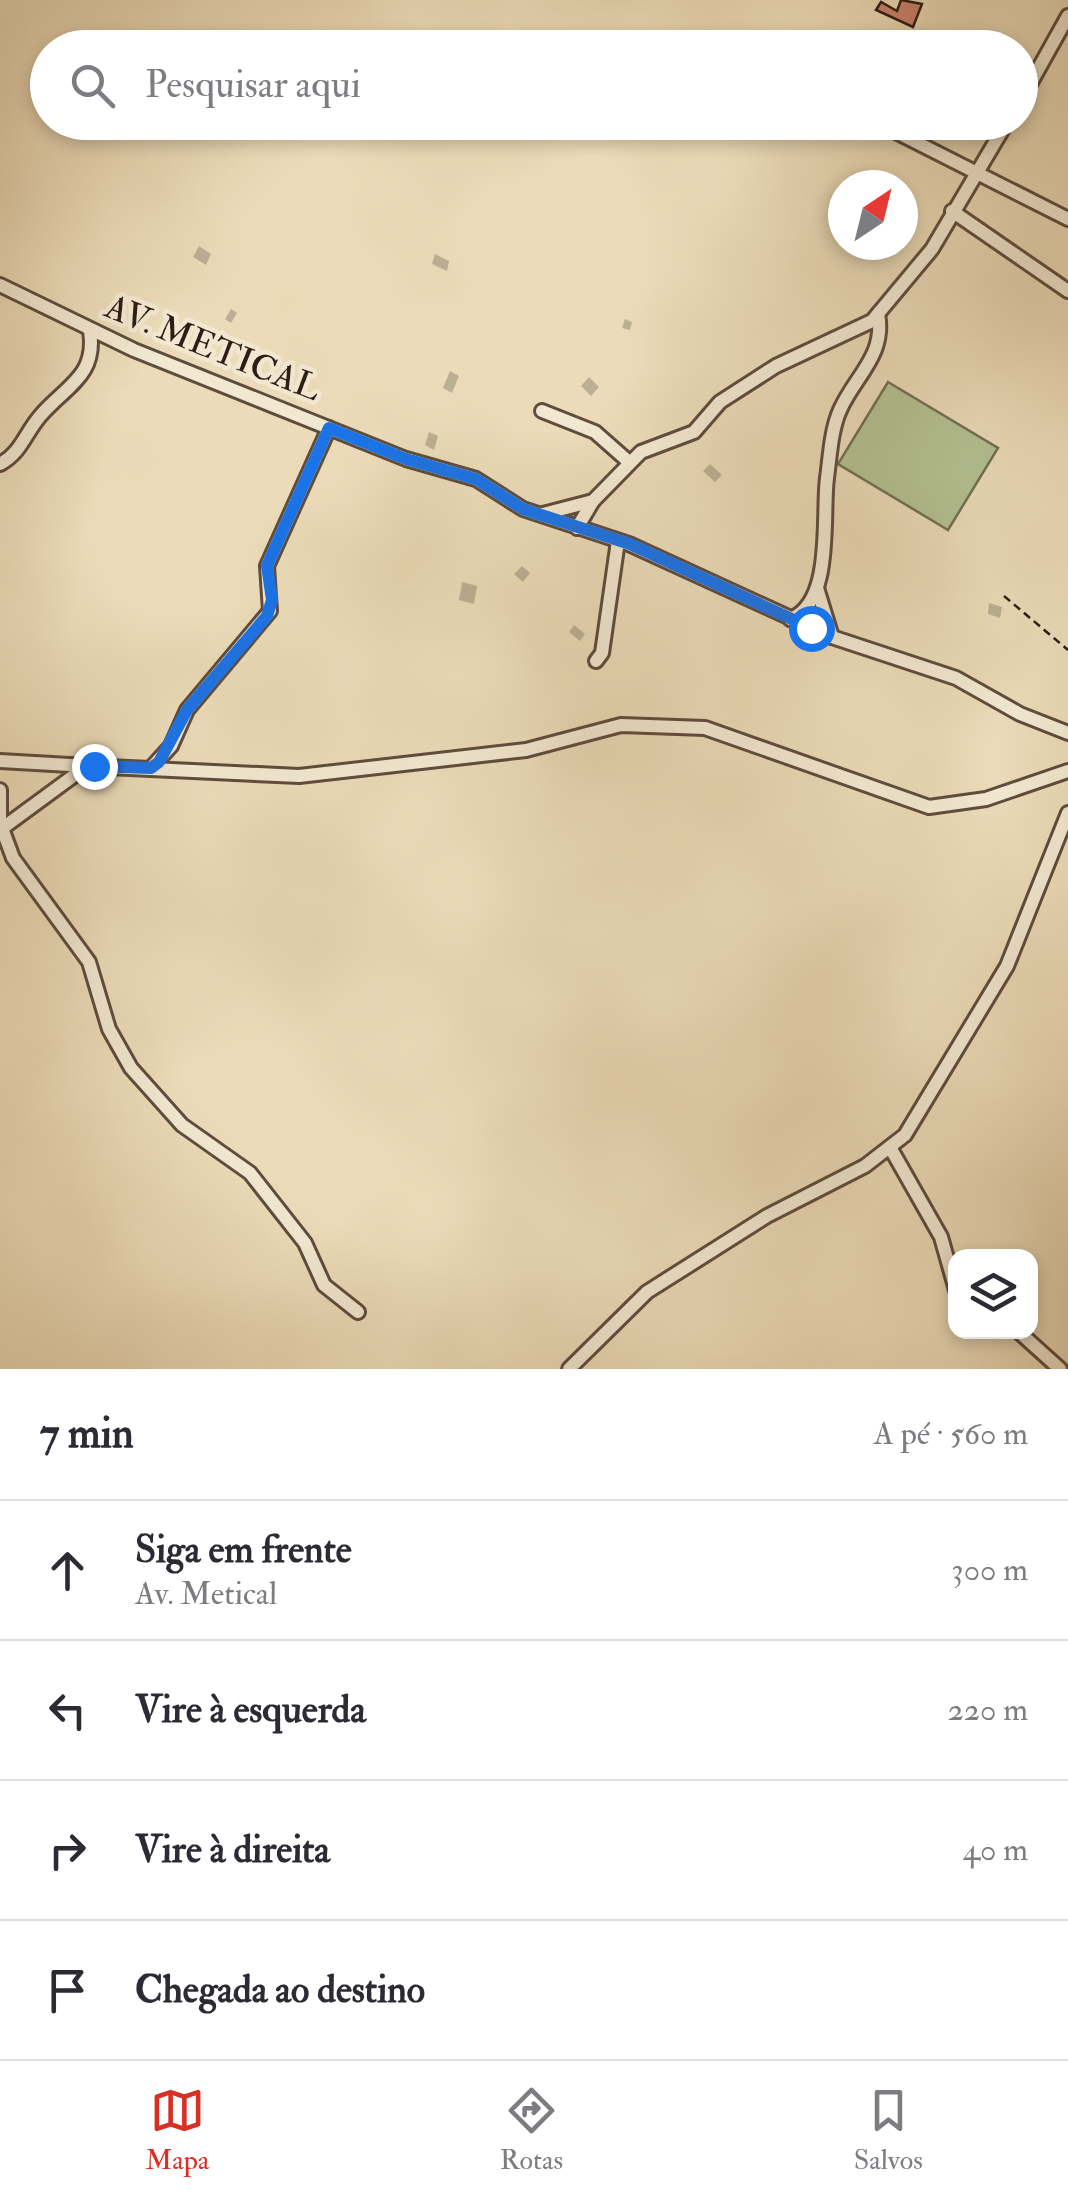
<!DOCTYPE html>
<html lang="pt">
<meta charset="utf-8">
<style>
:root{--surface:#fff;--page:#f2f2f3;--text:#2b2b33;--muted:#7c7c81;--line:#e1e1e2;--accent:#d93025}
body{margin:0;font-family:"IM FELL Double Pica",serif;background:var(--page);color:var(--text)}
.controls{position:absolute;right:30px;bottom:30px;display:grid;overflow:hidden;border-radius:20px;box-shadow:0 5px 15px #0003}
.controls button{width:90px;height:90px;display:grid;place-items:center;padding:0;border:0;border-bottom:2px solid var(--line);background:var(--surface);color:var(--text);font:50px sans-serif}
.compass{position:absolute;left:828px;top:170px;width:90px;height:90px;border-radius:50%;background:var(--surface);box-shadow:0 5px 15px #0003;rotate:35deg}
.stop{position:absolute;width:30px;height:30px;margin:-22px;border:8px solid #1a73e8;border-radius:50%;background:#fff}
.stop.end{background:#1a73e8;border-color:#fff;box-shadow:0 2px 10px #0008}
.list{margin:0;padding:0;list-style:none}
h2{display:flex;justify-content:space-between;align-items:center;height:130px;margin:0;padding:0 40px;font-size:42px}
h2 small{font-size:32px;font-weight:400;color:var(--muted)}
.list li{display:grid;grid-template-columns:65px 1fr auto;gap:30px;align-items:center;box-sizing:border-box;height:140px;padding:0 40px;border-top:2px solid var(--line)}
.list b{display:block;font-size:38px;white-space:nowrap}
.list p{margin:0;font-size:32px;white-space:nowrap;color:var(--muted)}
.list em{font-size:32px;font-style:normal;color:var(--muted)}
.icon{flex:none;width:55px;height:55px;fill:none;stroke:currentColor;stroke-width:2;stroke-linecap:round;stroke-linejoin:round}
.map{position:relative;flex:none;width:1068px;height:1369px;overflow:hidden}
.search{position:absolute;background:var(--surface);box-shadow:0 5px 15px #0003;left:30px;right:30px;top:30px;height:110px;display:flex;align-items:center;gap:25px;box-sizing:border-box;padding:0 35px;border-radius:55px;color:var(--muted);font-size:38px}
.sheet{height:690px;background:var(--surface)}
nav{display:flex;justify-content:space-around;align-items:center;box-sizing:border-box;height:140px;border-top:2px solid var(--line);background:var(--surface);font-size:28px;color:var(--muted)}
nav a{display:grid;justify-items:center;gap:5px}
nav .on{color:var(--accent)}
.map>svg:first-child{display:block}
.green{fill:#b3c192;stroke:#716e53;stroke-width:2.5}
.shadow{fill:#0003}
.building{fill:#ca836d;stroke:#2f1c14;stroke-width:2.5}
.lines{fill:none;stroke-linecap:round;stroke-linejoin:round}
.minor-casing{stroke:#5e4c3d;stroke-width:18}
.path{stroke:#2f1c14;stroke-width:2.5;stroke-dasharray:8 5;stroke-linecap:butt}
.minor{stroke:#f2e8d1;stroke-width:12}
.route{stroke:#1a73e8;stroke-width:12}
.labels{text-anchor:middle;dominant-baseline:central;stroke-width:9;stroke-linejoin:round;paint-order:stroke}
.street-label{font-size:35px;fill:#2f1c14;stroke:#f2e8d1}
</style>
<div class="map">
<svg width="1068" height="1369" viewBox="0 0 1068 1369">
<rect width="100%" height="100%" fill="#ebdbb8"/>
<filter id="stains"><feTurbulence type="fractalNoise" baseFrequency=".002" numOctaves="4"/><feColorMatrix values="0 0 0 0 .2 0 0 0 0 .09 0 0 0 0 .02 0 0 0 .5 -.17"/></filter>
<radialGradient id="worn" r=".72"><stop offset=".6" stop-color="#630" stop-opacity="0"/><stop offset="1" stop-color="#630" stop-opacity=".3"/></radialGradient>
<path class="green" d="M 888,382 L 998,448 L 948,530 L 838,464 Z"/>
<g class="shadow">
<path d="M 855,122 L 874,122 L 871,131 Z"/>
<path d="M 199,246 L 211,254 L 206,265 L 193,257 Z"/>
<path d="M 435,254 L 449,261 L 447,271 L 432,264 Z"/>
<path d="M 231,309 L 237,313 L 231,323 L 225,319 Z"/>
<path d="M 625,319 L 632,322 L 630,330 L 622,328 Z"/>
<path d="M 450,371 L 459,376 L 452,393 L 443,388 Z"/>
<path d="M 589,377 L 599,387 L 591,396 L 581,386 Z"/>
<path d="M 429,432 L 438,436 L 434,450 L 425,445 Z"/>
<path d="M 710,464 L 722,475 L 715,482 L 703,471 Z"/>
<path d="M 522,566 L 530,573 L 523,582 L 514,574 Z"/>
<path d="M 462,582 L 477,586 L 474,604 L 459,600 Z"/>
<path d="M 989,603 L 1002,607 L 1000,618 L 988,614 Z"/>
<path d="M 574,625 L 585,634 L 580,641 L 569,632 Z"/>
</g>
<path class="building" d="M 901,0 L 922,4 L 913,27 L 876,10 L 881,2 L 897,11 Z"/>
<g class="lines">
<g class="minor-casing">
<g id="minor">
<path d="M 1020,102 L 1068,16"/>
<path d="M 894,131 L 1068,219"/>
<path d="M 952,211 L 1068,291"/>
<path d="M 0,285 L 134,350 L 406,459 L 476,479 L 523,509 L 629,544 L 832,637 L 956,678 L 1020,714 L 1068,733"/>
<path d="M 542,411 L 595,432 L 629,462"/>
<path d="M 0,464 C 22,452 25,433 41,415 C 66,386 97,376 90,331"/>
<path d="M 543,514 L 593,501 L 641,452 L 694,432 L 720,402 L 776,366 L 872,321 L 932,249 L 1007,122"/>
<path d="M 577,528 L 593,501"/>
<path d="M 817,588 L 832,637"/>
<path d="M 790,619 C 834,603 822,515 827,478 C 830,456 831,430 840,410 C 855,376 886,355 878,314"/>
<path d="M 596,661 L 602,653 L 618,541"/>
<path d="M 0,761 L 87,766"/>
<path d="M 151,768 L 171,746 L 187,710 L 270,611 L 267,566 L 329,428"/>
<path d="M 0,790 L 0,823 L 13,858 L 89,962 L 109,1029 L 131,1068 L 182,1125 L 250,1173 L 305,1243 L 324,1285 L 358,1312"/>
<path d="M 0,830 L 87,766 L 299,776 L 526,750 L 621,725 L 705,728 L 929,807 L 986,799 L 1068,771"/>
<path d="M 891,1149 L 941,1237 L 956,1290"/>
<path d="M 1019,1332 L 1060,1369"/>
<path d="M 569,1369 L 647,1292 L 767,1216 L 865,1166 L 905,1135 L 1007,966 L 1068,813"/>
</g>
</g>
<path class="path" d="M 1004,596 L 1068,650"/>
<use href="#minor" class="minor"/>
</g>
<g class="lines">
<path class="route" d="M 94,766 L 151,768 L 159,762 L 187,710 L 267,616 L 272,600 L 267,566 L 329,428 L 406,459 L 476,479 L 523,509 L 630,544 L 811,628"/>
</g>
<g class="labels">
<g class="street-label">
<text transform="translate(213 348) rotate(22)">AV. METICAL</text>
</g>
</g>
<rect width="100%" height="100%" filter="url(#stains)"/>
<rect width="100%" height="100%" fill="url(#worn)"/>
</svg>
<div class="controls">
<button><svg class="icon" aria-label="layers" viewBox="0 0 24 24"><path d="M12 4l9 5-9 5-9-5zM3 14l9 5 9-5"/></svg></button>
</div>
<svg class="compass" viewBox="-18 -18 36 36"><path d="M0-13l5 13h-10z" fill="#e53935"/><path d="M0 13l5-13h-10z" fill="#7c7c81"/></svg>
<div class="stop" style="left:811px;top:628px"></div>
<div class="stop end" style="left:94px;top:766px"></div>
<div class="search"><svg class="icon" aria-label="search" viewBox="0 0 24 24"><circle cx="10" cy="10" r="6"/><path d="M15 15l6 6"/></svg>Pesquisar aqui</div>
</div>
<section class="sheet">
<h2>7 min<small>A pé · 560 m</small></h2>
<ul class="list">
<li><svg class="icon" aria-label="ahead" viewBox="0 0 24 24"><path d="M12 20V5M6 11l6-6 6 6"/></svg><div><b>Siga em frente</b><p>Av. Metical</p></div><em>300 m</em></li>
<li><svg class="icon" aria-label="left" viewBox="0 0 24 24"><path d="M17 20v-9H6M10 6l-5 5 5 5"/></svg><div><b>Vire à esquerda</b></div><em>220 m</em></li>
<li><svg class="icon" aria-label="right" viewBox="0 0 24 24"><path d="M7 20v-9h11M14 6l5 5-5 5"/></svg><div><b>Vire à direita</b></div><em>40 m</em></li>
<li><svg class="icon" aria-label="arrive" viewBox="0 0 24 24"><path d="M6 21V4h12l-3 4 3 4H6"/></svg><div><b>Chegada ao destino</b></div></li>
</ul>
</section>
<nav>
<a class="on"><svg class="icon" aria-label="map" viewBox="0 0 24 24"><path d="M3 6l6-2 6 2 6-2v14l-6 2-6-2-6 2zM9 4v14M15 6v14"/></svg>Mapa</a>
<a><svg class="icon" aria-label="directions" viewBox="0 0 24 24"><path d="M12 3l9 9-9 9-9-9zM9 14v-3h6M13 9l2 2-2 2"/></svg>Rotas</a>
<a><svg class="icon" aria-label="saved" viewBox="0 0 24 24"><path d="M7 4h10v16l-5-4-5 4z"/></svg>Salvos</a>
</nav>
